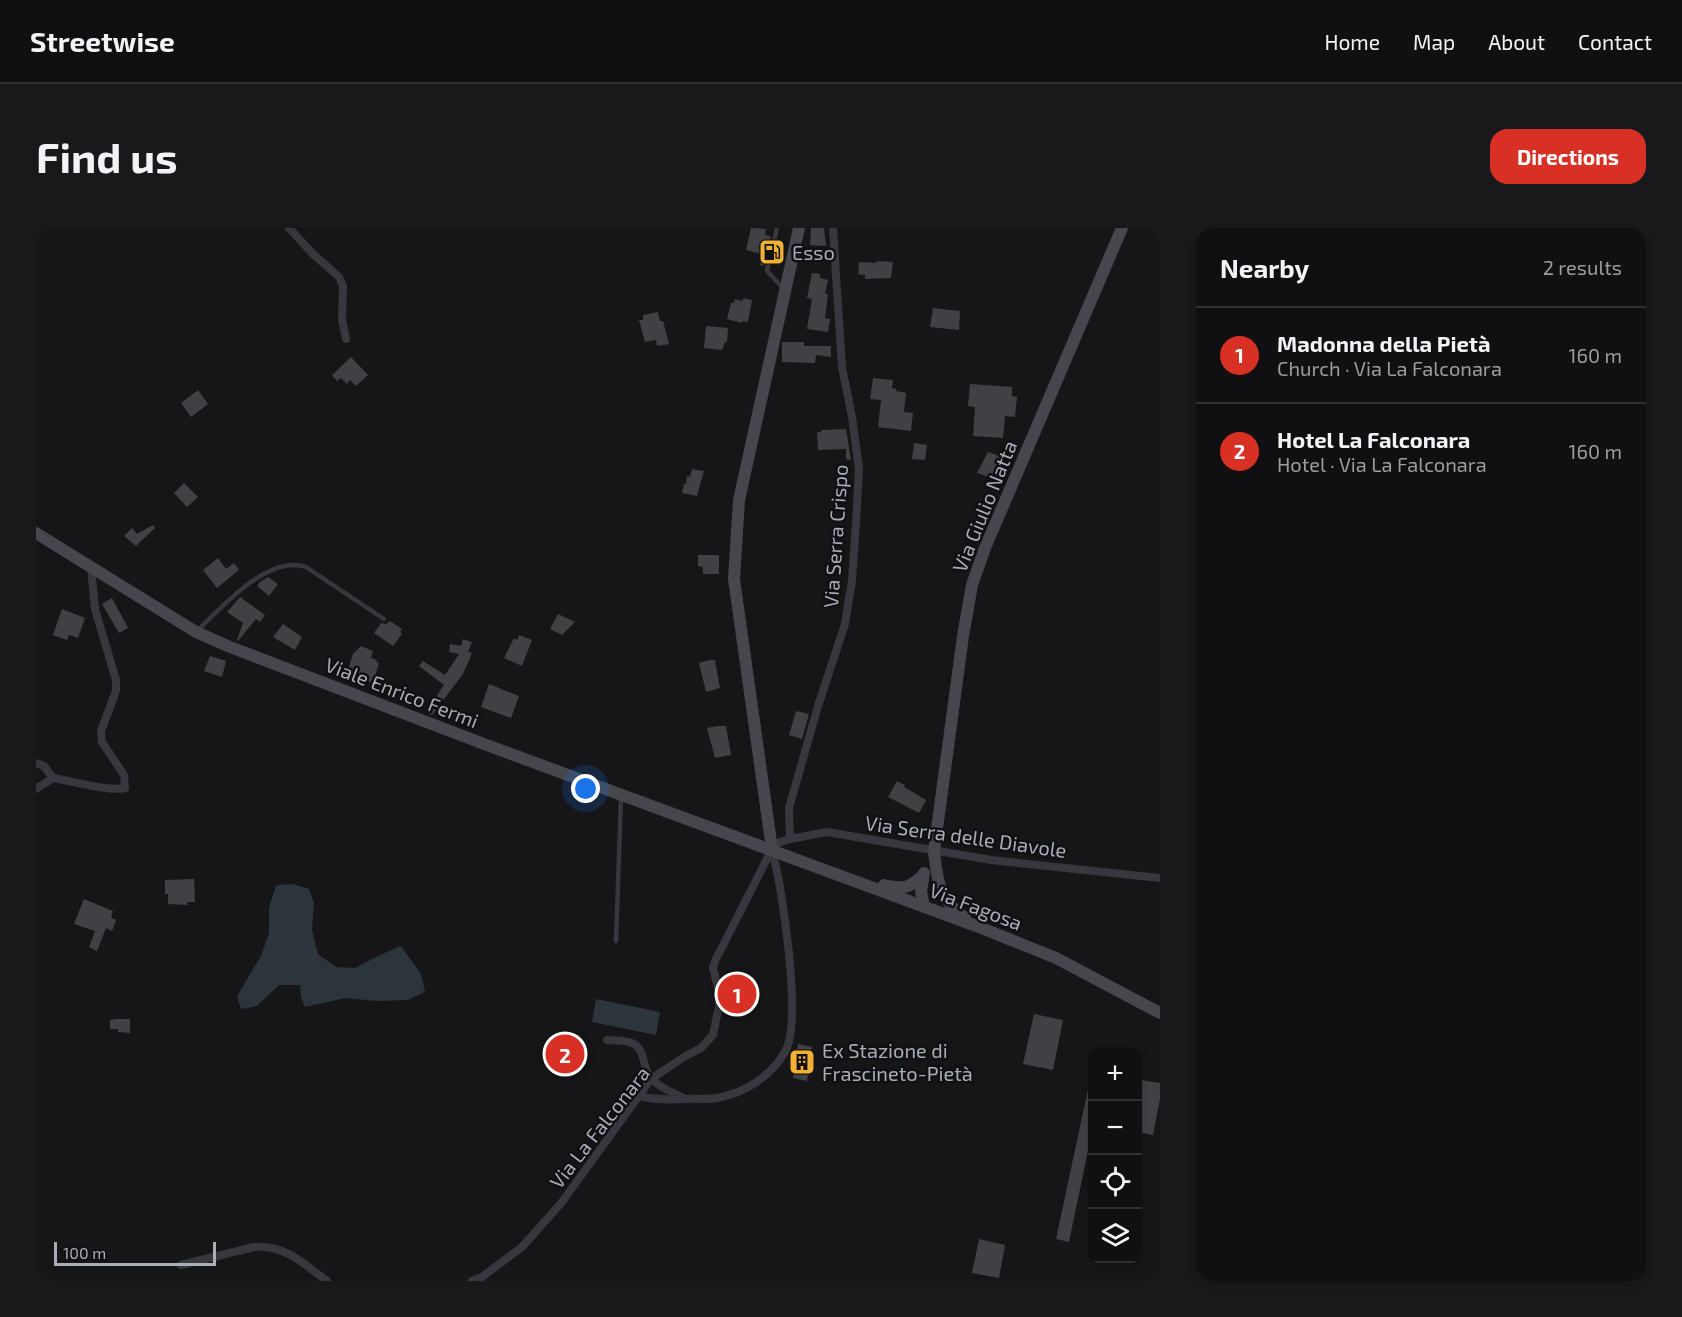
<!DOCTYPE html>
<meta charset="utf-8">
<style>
:root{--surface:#101012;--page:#19191b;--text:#f1f3f6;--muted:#9c9d9f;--line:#303032;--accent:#d93025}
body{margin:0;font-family:"Exo 2",sans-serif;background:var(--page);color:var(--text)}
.controls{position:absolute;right:18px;bottom:18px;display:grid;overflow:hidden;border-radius:12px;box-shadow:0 3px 9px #0003}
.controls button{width:54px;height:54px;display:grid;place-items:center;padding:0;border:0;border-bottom:2px solid var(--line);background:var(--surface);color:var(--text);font:30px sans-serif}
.scale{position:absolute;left:18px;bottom:15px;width:162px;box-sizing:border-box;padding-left:6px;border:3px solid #a8adb8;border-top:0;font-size:16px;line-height:21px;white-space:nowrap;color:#a8adb8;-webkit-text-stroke:4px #111113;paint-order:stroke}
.you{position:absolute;left:550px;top:561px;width:21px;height:21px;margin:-15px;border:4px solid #fff;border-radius:50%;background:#1a73e8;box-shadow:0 0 0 9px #1a73e833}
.badge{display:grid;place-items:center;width:39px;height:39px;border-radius:50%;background:var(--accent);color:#fff;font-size:20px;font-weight:700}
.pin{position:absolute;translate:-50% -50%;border:3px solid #fff;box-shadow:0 2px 6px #0006}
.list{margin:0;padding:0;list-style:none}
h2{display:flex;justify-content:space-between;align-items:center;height:78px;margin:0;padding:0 24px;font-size:26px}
h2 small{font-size:20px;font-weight:400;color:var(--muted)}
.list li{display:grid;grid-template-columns:39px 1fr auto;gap:18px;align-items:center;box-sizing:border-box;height:96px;padding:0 24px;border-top:2px solid var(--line)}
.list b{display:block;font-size:22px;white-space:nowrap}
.list p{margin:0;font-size:20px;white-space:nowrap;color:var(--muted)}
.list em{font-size:20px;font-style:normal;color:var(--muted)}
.icon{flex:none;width:33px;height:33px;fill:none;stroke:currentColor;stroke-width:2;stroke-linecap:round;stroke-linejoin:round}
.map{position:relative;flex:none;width:1124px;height:1053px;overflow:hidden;border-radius:18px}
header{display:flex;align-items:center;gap:36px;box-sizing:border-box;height:84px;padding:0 30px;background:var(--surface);border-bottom:2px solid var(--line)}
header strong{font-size:28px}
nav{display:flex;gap:33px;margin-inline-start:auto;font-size:21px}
.intro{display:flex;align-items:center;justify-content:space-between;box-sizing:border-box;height:144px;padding:0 36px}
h1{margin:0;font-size:42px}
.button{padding:15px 27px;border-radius:18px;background:var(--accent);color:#fff;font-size:21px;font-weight:700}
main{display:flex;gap:36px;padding:0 36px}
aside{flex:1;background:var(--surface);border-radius:18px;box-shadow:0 3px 9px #0003}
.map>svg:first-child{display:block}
.water{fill:#2c353c}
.building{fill:#404145}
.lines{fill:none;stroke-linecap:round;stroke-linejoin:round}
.lane{stroke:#37383d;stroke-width:4.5}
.street{stroke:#37383d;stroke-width:8}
.secondary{stroke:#45474d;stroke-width:12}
.labels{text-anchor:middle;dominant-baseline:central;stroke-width:5;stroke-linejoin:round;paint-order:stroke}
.poi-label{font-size:20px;fill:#a8adb8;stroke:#111113;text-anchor:start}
.street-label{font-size:20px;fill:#a8adb8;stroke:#111113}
</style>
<header>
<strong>Streetwise</strong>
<nav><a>Home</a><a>Map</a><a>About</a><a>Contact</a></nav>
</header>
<div class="intro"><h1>Find us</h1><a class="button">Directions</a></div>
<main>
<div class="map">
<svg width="1124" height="1053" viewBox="0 0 1124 1053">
<rect width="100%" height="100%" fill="#161618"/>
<g class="water">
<path d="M 257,656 L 273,661 L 278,675 L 276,702 L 282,726 L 300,739 L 319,740 L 344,727 L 365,718 L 385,746 L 389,764 L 372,772 L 341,773 L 310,770 L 269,779 L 265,769 L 264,757 L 243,757 L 221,778 L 205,781 L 201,768 L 225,728 L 233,705 L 233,680 L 240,657 Z"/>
<path d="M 560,771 L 624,784 L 620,807 L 556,794 Z"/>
</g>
<g class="building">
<path d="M 715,0 L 730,1 L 729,7 L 735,8 L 728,38 L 724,37 L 726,26 L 710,22 Z"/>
<path d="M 775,0 L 788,0 L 790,18 L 774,17 Z"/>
<path d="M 841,33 L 857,34 L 855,50 L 829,51 L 829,47 L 822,46 L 823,34 L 840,35 Z"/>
<path d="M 776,45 L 784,46 L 784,50 L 792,52 L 789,66 L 792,66 L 789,90 L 794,91 L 792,104 L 771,101 L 776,71 L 771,70 Z"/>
<path d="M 707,70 L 716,72 L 712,94 L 707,93 L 706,95 L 691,91 L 695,75 L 698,75 L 699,71 L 707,73 Z"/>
<path d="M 897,80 L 924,83 L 923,102 L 894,99 Z"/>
<path d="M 622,84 L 624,93 L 627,93 L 633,116 L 621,118 L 620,112 L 609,114 L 603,92 L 607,92 L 607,87 Z"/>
<path d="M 670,98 L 692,100 L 691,114 L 689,114 L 686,122 L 668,120 Z"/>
<path d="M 746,114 L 768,114 L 768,118 L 795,118 L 795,129 L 780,127 L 779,135 L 746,134 Z"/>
<path d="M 315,129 L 332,147 L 320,158 L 314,152 L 311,156 L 305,150 L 301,153 L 296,147 Z"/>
<path d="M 837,150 L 857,152 L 856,160 L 860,161 L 860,163 L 870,165 L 868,184 L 877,185 L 875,203 L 842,199 L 845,172 L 834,171 Z"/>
<path d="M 934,156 L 976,159 L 976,168 L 981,169 L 979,189 L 969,188 L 967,210 L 937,208 L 939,179 L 932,178 Z"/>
<path d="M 162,162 L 172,176 L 155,189 L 145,175 Z"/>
<path d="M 810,201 L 815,232 L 810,231 L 810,221 L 782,222 L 781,204 L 785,204 L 785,202 Z"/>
<path d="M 878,215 L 891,217 L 889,232 L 876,231 Z"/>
<path d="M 952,224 L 969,230 L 961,252 L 941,245 Z"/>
<path d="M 656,241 L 668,243 L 661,268 L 646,265 L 648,256 L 650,256 L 651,248 L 654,249 Z"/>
<path d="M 148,255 L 162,269 L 151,279 L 138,265 Z"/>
<path d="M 117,297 L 119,300 L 100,318 L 88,308 L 96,300 L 101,306 Z"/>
<path d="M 662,327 L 683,327 L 683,346 L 667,346 L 667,339 L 662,338 Z"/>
<path d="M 182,330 L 190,341 L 198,335 L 203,342 L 181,360 L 167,342 Z"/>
<path d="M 232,349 L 242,356 L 233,368 L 221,358 L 224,354 Z"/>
<path d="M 204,369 L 229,387 L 224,394 L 220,391 L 202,413 L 201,412 L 207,395 L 191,384 Z"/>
<path d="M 76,370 L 92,400 L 83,405 L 66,376 Z"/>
<path d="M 26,381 L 49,390 L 42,410 L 33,407 L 31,412 L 17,407 Z"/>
<path d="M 522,386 L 539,394 L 526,407 L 514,401 Z"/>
<path d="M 354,393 L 366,401 L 364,404 L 366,406 L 357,418 L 338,405 L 345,395 L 350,396 Z"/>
<path d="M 247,396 L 266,409 L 259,422 L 237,409 Z"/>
<path d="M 483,407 L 496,412 L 486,438 L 468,430 L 478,410 L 481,412 Z"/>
<path d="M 427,411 L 436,414 L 432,424 L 436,425 L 427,446 L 396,487 L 393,486 L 390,484 L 408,457 L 383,438 L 387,433 L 409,447 L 423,426 L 413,424 L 414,416 L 425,418 Z"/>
<path d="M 325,418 L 337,423 L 335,430 L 341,432 L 340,434 L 343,435 L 337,455 L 318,449 L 319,445 L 312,442 L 317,426 Z"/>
<path d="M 174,428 L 190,433 L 186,449 L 168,443 Z"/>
<path d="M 673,432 L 679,432 L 684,460 L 670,464 L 663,435 Z"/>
<path d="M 453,456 L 483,468 L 475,490 L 445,479 Z"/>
<path d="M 760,483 L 773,486 L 766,511 L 753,507 Z"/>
<path d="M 681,498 L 690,498 L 695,527 L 679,530 L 671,500 Z"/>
<path d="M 861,553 L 869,557 L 868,559 L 890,572 L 883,585 L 852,569 Z"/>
<path d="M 158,651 L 159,674 L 151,674 L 151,677 L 132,676 L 132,666 L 129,666 L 129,652 Z"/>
<path d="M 48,671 L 77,683 L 75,690 L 80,692 L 76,703 L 70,700 L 61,723 L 53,719 L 59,703 L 38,696 Z"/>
<path d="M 701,746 L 714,750 L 702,787 L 689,783 Z"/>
<path d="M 998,786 L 1027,792 L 1017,842 L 987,836 Z"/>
<path d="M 81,791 L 94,791 L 94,805 L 82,804 L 82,801 L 74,801 L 74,792 Z"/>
<path d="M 543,807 L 546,830 L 536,833 L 536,841 L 523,844 L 523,839 L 511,842 L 510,834 L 513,833 L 511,822 L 518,821 L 517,812 Z"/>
<path d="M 762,816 L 776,819 L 771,853 L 757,850 Z"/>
<path d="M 1105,852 L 1124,855 L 1124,871 L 1117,907 L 1101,904 L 1101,870 Z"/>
<path d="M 1052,861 L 1056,862 L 1056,909 L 1055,908 L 1033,1014 L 1020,1011 Z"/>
<path d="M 943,1011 L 969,1017 L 963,1050 L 936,1045 Z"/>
</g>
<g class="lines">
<g class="lane">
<path d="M 741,0 L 731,43 L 746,59"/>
<path d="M 162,402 C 187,378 233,326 270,339 L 348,391"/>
<path d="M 580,713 L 585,569"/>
</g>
<g class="street">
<path d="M 253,0 L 277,26 L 303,49 L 307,58 L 306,91 L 310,111"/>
<path d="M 0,535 L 8,538 L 17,550"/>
<path d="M 0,561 L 17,550 C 37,553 72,564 89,560 L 88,547 L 66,514 L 65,503 L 80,463 L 80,452 L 59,381 L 55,339"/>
<path d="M 754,611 L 753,580 L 782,478 L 809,396 L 816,353 L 820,295 L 823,241 L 816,189 L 806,139 L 797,0"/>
<path d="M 571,812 C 579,813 589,812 596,815 C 611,821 605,841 616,851 C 624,861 638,864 649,871"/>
<path d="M 603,868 C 619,872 632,872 649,871 C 659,870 670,872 681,870 C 709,865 736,848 750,822 C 766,790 746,658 736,621"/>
<path d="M 145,1037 L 218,1019 C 248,1016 268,1036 291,1053"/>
<path d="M 436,1053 L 446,1049 L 486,1019 L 526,974 L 615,851 L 648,829 L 665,820 L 677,807 L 683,778 L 682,760 L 677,740 L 679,733 L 736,621 L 744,614 L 754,611 L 791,604 L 955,632 L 1124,650"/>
</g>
<g class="secondary">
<path d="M 0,305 L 160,404 L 194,419 L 448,516 L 943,699 L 1020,730 L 1124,785"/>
<path d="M 736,621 L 698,351 L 703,272 L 763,0"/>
<path d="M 848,657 C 867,661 873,661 887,647"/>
<path d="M 888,679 L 885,663 L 888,645"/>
<path d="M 929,690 C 903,672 901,652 898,623 L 927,408 L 936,357 L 949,320 L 1086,0"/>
</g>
</g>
<defs>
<g id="fuel-square" transform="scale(1.35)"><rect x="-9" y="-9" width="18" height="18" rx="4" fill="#f2b134" stroke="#111113"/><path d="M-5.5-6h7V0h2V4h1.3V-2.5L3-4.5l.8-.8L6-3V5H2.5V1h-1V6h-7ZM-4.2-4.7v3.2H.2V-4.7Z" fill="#111"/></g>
<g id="building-square" transform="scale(1.35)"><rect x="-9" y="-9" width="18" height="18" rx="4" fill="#f2b134" stroke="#111113"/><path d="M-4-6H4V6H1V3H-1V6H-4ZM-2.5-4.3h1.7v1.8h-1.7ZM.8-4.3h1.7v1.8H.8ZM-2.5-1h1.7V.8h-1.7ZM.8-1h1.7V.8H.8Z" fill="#111"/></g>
</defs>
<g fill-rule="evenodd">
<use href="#fuel-square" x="736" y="24"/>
<use href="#building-square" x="766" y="834"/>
</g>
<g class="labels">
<g class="poi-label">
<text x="756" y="24">Esso</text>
<text x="786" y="822">Ex Stazione di<tspan x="786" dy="23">Frascineto-Pietà</tspan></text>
</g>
<g class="street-label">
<text transform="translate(948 278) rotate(-68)">Via Giulio Natta</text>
<text transform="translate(799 308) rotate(-86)">Via Serra Crispo</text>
<text transform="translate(366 464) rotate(21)">Viale Enrico Fermi</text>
<text transform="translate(930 608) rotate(8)">Via Serra delle Diavole</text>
<text transform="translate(940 678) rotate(21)">Via Fagosa</text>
<text transform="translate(563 899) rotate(-52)">Via La Falconara</text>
</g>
</g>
</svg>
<div class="controls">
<button>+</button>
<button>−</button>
<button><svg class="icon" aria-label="locate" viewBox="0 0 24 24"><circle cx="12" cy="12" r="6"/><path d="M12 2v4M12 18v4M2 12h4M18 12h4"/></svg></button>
<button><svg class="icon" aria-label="layers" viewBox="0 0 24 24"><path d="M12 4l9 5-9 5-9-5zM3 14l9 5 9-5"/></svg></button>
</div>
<div class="scale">100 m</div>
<div class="you"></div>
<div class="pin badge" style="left:701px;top:766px">1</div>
<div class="pin badge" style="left:529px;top:826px">2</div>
</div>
<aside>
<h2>Nearby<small>2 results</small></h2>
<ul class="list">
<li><span class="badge">1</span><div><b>Madonna della Pietà</b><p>Church · Via La Falconara</p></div><em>160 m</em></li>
<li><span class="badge">2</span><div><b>Hotel La Falconara</b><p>Hotel · Via La Falconara</p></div><em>160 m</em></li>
</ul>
</aside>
</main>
